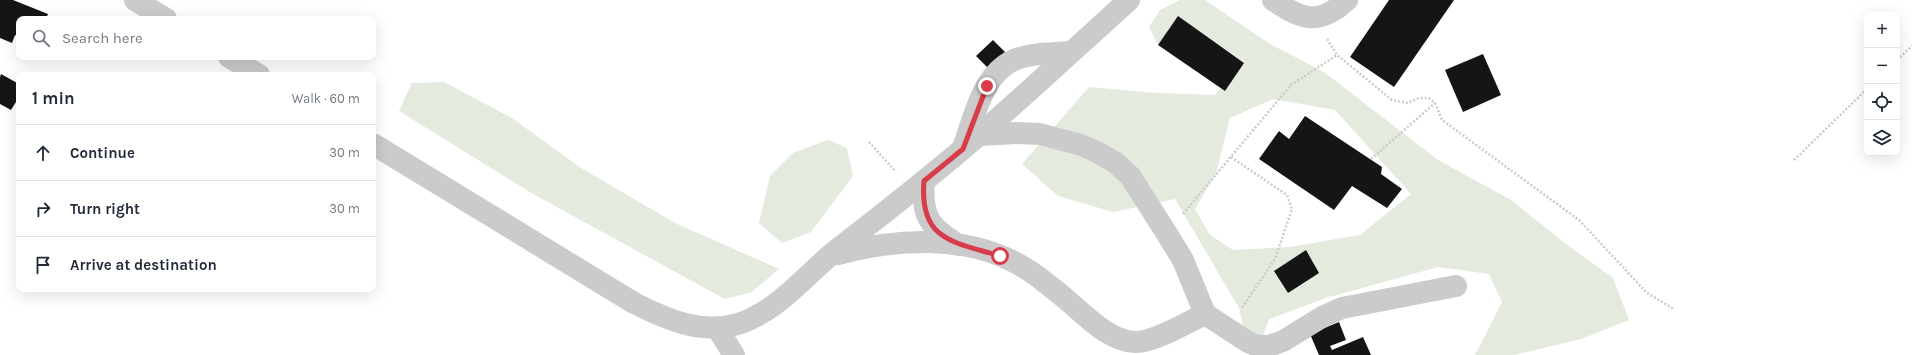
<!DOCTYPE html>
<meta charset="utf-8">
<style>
:root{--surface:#fff;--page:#f2f2f3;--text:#1f2937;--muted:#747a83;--line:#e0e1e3}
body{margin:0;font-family:Karla,sans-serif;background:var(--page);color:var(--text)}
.controls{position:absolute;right:12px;top:12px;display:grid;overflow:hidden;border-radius:8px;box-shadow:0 4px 16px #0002}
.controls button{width:36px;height:36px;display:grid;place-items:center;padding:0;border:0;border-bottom:1px solid var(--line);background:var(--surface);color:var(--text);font:20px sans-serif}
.stop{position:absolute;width:12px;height:12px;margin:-9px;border:3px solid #d93c49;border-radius:50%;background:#fff}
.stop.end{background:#d93c49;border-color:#fff;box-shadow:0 1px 4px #0008}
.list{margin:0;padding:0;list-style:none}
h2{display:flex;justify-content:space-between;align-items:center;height:52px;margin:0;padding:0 16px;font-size:17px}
h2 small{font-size:13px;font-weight:400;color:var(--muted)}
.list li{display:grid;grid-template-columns:26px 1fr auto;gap:12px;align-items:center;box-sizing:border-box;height:56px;padding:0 16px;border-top:1px solid var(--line)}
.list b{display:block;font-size:15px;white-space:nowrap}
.list em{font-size:13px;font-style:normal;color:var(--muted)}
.icon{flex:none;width:22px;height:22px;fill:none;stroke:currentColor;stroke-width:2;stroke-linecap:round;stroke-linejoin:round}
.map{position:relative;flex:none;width:1912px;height:355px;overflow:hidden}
.search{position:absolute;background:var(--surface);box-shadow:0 4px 16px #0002;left:16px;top:16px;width:360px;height:44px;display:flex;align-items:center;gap:10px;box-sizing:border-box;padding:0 14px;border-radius:8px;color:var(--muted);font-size:15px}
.panel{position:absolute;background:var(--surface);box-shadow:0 4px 16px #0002;left:16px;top:72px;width:360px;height:220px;border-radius:8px}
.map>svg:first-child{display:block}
.green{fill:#e4eadd;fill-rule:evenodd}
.building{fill:#151515}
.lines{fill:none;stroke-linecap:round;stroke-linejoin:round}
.path{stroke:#cbcbcb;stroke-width:2.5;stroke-dasharray:2 2;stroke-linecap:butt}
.minor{stroke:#cbcbcb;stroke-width:22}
.route{stroke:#d93c49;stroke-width:5}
</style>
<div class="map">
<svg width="1912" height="355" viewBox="0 0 1912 355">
<rect width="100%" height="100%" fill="#fff"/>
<g class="green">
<path d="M 1180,0 L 1205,0 L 1270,44 L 1324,72 L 1438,160 L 1511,200 L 1566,244 L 1613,278 L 1629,320 L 1581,339 L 1515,355 L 1475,355 L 1502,302 L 1489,274 L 1438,267 L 1326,298 L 1269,319 L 1263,336 L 1273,346 L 1279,355 L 1249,355 L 1239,308 L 1175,199 L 1113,212 L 1058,196 L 1022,164 L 1089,87 L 1156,93 L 1215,95 L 1244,62 L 1178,17 L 1158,45 L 1149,27 L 1160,10 ZM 1273,99 L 1335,110 L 1411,194 L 1360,235 L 1289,247 L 1233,250 L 1210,235 L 1195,209 L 1216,173 L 1230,118 Z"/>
<path d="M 444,82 L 512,118 L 581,168 L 675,223 L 779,269 L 752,292 L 725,299 L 533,194 L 399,111 L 412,83 Z"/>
<path d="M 828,140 L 847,148 L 853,176 L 811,232 L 782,243 L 759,223 L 770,176 L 793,153 Z"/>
</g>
<g class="building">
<path d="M 0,0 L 13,0 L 48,14 L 46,19 L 19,19 L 19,37 L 15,35 L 12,43 L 0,38 Z"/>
<path d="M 1389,0 L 1454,0 L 1394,87 L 1350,57 Z"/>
<path d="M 1178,16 L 1244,63 L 1225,91 L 1158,45 Z"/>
<path d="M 993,40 L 1005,52 L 988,68 L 976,56 Z"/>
<path d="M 1483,54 L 1501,95 L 1463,112 L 1445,70 Z"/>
<path d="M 1,74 L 19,84 L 19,104 L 16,102 L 11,110 L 0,104 L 0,77 Z"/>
<path d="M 1305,116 L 1382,167 L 1381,174 L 1402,189 L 1387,208 L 1352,186 L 1334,210 L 1259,159 L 1279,131 L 1289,139 Z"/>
<path d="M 1306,250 L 1319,273 L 1288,293 L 1274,271 Z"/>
<path d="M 1339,322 L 1346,340 L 1330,346 L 1332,350 L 1363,337 L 1371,355 L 1319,355 L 1310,334 Z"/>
</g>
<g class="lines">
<g class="path">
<path d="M 1327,39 L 1337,55 L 1392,100 L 1408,103 L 1419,98 L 1429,98 L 1435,103 L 1442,120 L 1579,220 L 1647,293 L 1674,309"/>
<path d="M 1897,60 L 1912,46"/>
<path d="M 869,142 L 896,172"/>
<path d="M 1231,157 L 1287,195 L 1292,209 L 1275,259 L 1242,308"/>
<path d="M 1371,159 L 1435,103"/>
<path d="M 1794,160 L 1867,89"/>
<path d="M 1183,214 L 1291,85 L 1337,55"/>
</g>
<g class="minor">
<path d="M 135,0 L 166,19"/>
<path d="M 1273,0 C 1302,20 1319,26 1347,0"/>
<path d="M 229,57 L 259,75"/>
<path d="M 979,135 L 1017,133 L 1040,134 L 1081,145 L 1097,152 L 1116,163 L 1130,176 L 1167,234 L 1183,260 L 1205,314 L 1248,342 L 1258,346 L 1269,346 L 1283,341 L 1322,317 L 1342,308 L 1456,286"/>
<path d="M 373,144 L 634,303 C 666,319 701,335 738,324 C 776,312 804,277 834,252 C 883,214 932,176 979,135 C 1030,91 1079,45 1129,0"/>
<path d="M 963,148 C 974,118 982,74 1014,60 C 1032,53 1053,53 1071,52"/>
<path d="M 924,181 C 921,216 929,227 959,245"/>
<path d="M 838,254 C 895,239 964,234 1018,264 C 1036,273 1051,287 1067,300 C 1086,316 1109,341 1135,342 C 1153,343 1188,322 1205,314"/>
<path d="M 717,328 L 734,355"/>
</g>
</g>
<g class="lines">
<path class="route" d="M 987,86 L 963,149 L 924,181 C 919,241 954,242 1000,256"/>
</g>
</svg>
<div class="controls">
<button>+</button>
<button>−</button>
<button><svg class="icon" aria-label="locate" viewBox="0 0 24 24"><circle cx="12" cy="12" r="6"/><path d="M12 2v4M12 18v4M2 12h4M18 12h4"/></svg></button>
<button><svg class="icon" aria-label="layers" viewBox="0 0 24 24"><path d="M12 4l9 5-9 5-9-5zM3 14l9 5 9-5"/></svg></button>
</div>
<div class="stop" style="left:1000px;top:256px"></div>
<div class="stop end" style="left:987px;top:86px"></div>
<div class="search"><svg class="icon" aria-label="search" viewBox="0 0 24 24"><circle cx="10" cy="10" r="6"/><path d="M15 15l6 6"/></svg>Search here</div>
<section class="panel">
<h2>1 min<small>Walk · 60 m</small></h2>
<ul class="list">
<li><svg class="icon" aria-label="ahead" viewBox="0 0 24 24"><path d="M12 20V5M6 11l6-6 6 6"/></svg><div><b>Continue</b></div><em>30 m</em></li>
<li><svg class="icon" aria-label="right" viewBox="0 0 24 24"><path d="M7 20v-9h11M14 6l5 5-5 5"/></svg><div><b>Turn right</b></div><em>30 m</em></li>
<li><svg class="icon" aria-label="arrive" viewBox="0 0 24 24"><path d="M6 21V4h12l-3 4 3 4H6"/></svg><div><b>Arrive at destination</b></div></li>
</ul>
</section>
</div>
